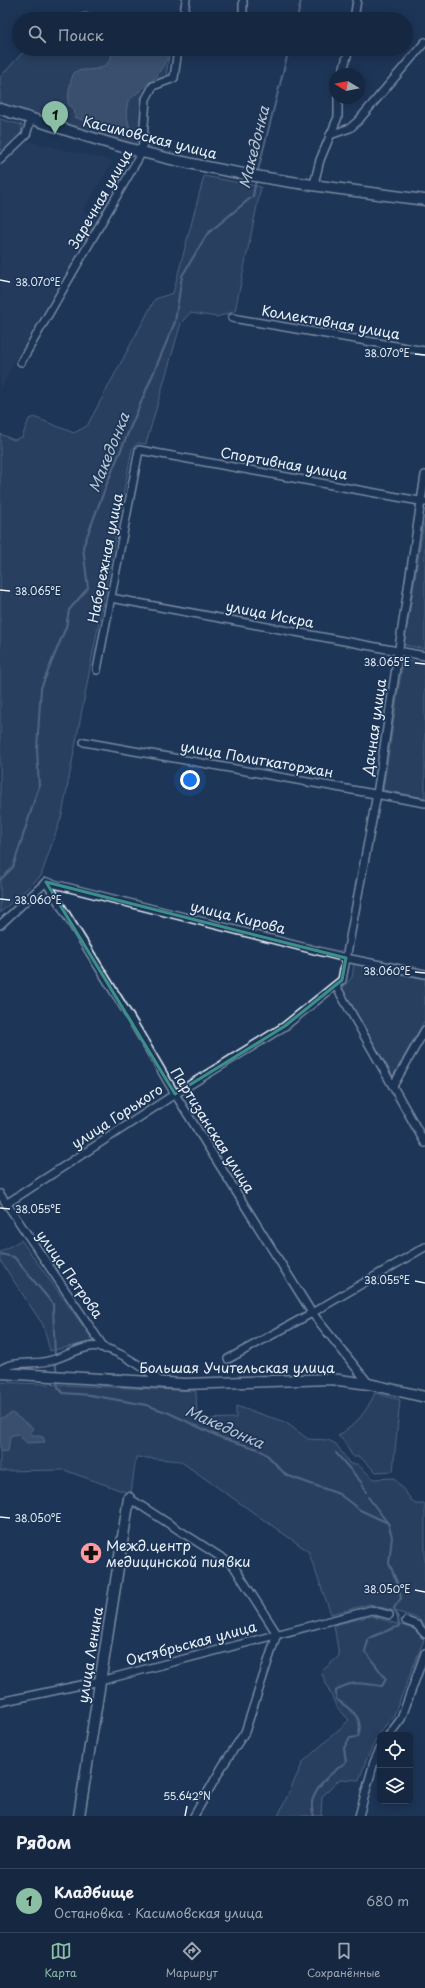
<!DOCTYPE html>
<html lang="ru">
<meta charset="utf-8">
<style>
:root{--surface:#162841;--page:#23344c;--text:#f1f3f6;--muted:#9ea6b1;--line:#35445a;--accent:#8abfa5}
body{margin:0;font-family:"Playpen Sans",sans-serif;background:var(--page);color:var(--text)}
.controls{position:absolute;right:12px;bottom:12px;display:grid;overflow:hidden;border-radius:6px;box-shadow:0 2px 10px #0003}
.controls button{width:36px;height:36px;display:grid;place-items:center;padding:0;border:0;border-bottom:1px solid var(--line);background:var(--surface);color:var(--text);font:20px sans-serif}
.compass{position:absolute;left:329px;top:68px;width:36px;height:36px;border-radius:50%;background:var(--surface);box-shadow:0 2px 10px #0003;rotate:280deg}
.you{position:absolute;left:190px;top:780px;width:14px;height:14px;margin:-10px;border:3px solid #fff;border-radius:50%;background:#1a73e8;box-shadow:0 0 0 6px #1a73e833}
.badge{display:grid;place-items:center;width:26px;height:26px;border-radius:50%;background:var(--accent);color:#111;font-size:13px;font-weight:700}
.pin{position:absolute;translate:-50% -33px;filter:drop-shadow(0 1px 2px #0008)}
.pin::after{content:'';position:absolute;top:21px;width:14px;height:12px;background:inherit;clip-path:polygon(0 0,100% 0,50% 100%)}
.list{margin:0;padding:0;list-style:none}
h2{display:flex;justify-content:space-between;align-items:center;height:52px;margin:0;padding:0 16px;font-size:17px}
h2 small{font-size:13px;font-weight:400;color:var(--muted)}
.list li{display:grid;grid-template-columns:26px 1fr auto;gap:12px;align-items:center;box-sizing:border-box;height:64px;padding:0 16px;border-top:1px solid var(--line)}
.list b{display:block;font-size:15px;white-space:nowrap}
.list p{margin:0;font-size:13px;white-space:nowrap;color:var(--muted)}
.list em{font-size:13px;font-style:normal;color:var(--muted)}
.icon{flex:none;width:22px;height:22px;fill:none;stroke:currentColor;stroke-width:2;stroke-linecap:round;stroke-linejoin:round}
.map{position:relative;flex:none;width:425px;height:1816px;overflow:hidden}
.search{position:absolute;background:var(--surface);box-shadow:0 2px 10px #0003;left:12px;right:12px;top:12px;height:44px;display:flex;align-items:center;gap:10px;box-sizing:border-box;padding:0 14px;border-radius:22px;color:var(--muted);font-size:15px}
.sheet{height:116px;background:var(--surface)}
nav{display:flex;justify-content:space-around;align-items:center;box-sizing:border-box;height:56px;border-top:1px solid var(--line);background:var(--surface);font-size:11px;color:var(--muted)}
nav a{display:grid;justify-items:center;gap:2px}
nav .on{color:var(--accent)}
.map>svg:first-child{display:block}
.built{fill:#2a4162}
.green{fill:#374d6c;stroke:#909fb2}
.water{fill:#5d7089;stroke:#95a4b5}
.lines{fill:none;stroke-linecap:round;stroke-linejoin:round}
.stream{stroke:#95a4b5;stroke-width:2}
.street-casing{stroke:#e8f1f8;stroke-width:10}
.secondary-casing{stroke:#e8f1f8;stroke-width:13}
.street{stroke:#1d3557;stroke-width:7}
.secondary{stroke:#1d3557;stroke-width:10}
.marked{fill:none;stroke:#3a8f8a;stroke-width:3;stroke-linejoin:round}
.ticks{fill:none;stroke:#e8f1f8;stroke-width:1.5}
.labels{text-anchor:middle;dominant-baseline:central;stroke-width:3.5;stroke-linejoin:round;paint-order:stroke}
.street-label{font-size:14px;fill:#e8f1f8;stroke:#1d3557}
.poi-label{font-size:14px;fill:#e8f1f8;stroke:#1d3557;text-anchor:start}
.water-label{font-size:15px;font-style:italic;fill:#b7c4d1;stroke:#1d3557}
.ticks-label{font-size:10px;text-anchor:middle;fill:#e8f1f8;stroke:#1d3557;stroke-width:3.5;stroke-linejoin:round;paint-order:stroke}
</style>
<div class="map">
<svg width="425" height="1816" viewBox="0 0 425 1816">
<rect width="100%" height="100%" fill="#1d3557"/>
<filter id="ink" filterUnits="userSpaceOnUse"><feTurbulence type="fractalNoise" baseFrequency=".025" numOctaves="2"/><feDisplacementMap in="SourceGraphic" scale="8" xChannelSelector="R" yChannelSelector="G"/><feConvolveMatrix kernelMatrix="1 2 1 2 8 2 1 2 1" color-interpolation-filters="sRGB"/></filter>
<g filter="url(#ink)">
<path class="built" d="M 25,140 L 113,161 L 83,210 L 100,221 L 56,290 L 10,370 L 0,393 L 0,164 Z"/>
<g class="green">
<path d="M 85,12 L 118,19 L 68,19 Z"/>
<path d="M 26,49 L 170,49 L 166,76 L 153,83 L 141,98 L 139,148 L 0,104 L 0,77 Z"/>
<path d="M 0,119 L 22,125 L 21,135 L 0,154 Z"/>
<path d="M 204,176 L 261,187 L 235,311 L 217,317 L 190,313 L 181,323 L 146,444 L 138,443 L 132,449 L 62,815 L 41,876 L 0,913 L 0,434 L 14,440 L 22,437 L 29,419 L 34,417 L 74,433 L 87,426 L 155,299 L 173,293 Z"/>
<path d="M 425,517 L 425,649 L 404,645 Z"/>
<path d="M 403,660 L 425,664 L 425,798 L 383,790 Z"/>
<path d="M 354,964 L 425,979 L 425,1020 L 393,1076 L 342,989 L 352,977 Z"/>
<path d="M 21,1240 L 94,1341 L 50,1351 L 43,1325 L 0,1260 L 0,1252 Z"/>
<path d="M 0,1382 L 196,1391 L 197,1419 L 236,1418 L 236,1406 L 285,1422 L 308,1439 L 328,1440 L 336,1444 L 350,1464 L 357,1464 L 374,1479 L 394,1478 L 415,1504 L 425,1504 L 425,1626 L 418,1618 L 370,1604 L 331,1614 L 308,1551 L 180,1461 L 136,1457 L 131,1494 L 64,1470 L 0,1471 Z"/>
<path d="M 375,1393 L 400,1400 L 393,1471 L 376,1472 L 360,1457 L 353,1457 L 343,1440 L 338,1436 C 357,1423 365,1414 375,1393 Z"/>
<path d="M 371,1616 L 414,1629 L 424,1640 L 394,1715 L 380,1732 L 367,1758 L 359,1780 L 340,1779 L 322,1797 L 321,1815 L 323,1816 L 278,1816 L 303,1762 L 349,1720 L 336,1706 L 321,1672 L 339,1656 L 334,1625 Z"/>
</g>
<g class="water">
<path d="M 115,49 L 151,51 L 166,49 L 165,53 L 169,56 L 157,76 L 128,101 L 126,112 L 130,129 L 130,135 L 126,136 L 100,123 L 87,122 L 75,117 L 74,109 L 68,104 C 68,97 70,77 75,72 C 79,68 99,73 108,63 C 111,59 112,53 115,49 Z"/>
<path d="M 12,1413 L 33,1428 L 30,1434 L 43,1437 L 45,1442 L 27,1443 L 17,1434 L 10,1436 L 8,1452 L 0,1451 L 0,1419 Z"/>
</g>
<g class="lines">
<g class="stream">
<path d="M 297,19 L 301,0"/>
<path d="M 257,174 L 289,49"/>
<path d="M 0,880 L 13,867 L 39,786 L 37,749 L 41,688 L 66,627 L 69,610 L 88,588 L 83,547 L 109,478 L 175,322 L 182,276 L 207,234 L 253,196 L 256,180"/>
<path d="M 0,1254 L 14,1257 L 53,1304 L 55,1357"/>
<path d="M 55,1362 L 57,1373"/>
<path d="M 57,1380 L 58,1387 L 63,1393 L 90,1395 L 146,1405 L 169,1413 L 222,1438 L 258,1449 L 267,1455 L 286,1475 L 339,1494 L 360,1510 L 388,1523 L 392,1537 L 389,1563 L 398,1585 L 401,1598 L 394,1608 L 398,1618 L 399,1626 L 369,1638 L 365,1651 L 386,1679 L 382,1686 C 365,1684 350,1679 336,1691 L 336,1699 C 351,1710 365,1717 358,1737 L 350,1738 L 344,1748 L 346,1762 C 330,1774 304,1793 314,1816"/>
<path d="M 336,1453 L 362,1483 L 366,1492"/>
<path d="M 368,1497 L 387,1522"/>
</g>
<g class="street-casing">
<g id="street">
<path d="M 183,19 L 186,0"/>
<path d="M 243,19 L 243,0"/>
<path d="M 354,19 L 357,0"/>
<path d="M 342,74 L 349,49"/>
<path d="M 330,135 L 350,128 L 358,121 L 425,42"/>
<path d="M 0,160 L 26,135 L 31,119"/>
<path d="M 314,184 L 320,160 L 338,117 L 338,98"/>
<path d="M 232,318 L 425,351"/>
<path d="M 21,362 L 142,152 L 146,99 L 153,86 L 174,78 L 178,49"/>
<path d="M 111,598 L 425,656"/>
<path d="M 97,670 L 139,450 L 425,502"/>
<path d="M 84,742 L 425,803"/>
<path d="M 46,882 L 134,1024 L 175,1094 L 312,1313 L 369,1384"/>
<path d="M 46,882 L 346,958 L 425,974"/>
<path d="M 0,925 L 46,882"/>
<path d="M 336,986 L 425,1143"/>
<path d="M 393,1086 L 425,1030"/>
<path d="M 0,1194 L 105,1349"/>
<path d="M 6,1204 L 175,1094 L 285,1026 L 342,980 L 377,794 L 425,475"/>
<path d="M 228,1359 L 312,1313 L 425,1247"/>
<path d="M 0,1370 C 13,1360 33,1365 48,1361 C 62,1358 74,1350 89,1347 C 110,1343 147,1369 162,1383"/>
<path d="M 129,1498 L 233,1565 L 277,1634 L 245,1732 L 222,1767 L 194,1816"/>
<path d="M 406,1621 L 417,1625 L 425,1634"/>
<path d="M 0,1702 L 100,1681 L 371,1610 L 389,1615"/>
<path d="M 389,1735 L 401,1719 L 425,1653"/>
<path d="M 359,1816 L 374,1762 L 380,1749"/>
</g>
</g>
<g class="secondary-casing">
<g id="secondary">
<path d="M 0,109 C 47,123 94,140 142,152 C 234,176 330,188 425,200"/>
<path d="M 0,1373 L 184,1384 L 331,1379 L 369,1384 L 425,1397"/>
<path d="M 79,1816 L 129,1498"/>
</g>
</g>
<use href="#street" class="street"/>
<use href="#secondary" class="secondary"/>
</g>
</g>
<path d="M0 0H425V1816H0ZM 46,882 L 346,958 L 342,980 L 285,1026 L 175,1094 Z" fill="#1d3557" fill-opacity=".55" fill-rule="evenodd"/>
<path class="marked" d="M 46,882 L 346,958 L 342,980 L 285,1026 L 175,1094 Z"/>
<path class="ticks" d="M 0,280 L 10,282M 415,354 L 425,355M 0,590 L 10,591M 415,663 L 425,664M 0,899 L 10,900M 415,972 L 425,973M 0,1208 L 10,1209M 415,1281 L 425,1283M 0,1517 L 10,1518M 415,1590 L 425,1592M 185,1816 L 187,1806"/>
<defs>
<g id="pharmacy-disc" transform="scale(1.15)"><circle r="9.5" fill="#ff9aa2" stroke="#1d3557"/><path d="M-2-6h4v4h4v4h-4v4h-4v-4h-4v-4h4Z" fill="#111"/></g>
</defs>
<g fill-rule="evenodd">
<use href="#pharmacy-disc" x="91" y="1553"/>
</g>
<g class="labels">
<g class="street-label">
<text transform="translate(150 137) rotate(14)">Касимовская улица</text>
<text transform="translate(100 199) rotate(-60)">Заречная улица</text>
<text transform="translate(331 322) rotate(10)">Коллективная улица</text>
<text transform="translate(284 463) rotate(10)">Спортивная улица</text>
<text transform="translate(105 558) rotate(-79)">Набережная улица</text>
<text transform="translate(270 614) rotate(11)">улица Искра</text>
<text transform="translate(374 727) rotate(-82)">Дачная улица</text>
<text transform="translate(257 759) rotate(10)">улица Политкаторжан</text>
<text transform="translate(238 917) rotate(14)">улица Кирова</text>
<text transform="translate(117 1116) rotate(-33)">улица Горького</text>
<text transform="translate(213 1130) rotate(58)">Партизанская улица</text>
<text transform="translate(70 1274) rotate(55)">улица Петрова</text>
<text x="237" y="1367">Большая Учительская улица</text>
<text transform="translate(191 1643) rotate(-15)">Октябрьская улица</text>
<text transform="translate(90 1655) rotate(-81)">улица Ленина</text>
</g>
<g class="poi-label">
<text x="106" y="1545">Межд.центр<tspan x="106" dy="16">медицинской пиявки</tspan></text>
</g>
<g class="water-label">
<text transform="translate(253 147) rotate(-76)">Македонка</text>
<text transform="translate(108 452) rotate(-68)">Македонка</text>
<text transform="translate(225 1426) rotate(24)">Македонка</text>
</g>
</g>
<g class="ticks-label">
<text x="38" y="286">38.070°E</text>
<text x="387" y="357">38.070°E</text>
<text x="38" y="595">38.065°E</text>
<text x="387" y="666">38.065°E</text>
<text x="38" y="904">38.060°E</text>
<text x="387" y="975">38.060°E</text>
<text x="38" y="1213">38.055°E</text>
<text x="387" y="1284">38.055°E</text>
<text x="38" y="1522">38.050°E</text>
<text x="387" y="1593">38.050°E</text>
<text x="187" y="1800">55.642°N</text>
</g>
</svg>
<div class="controls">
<button><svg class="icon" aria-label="locate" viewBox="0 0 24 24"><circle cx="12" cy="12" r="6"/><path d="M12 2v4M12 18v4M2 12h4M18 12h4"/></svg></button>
<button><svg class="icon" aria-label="layers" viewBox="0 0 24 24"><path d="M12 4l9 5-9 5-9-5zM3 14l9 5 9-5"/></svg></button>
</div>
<svg class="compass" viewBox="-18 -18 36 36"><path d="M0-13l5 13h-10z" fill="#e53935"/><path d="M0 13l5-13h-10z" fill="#9ea6b1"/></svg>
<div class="you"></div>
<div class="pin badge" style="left:55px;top:134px">1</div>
<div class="search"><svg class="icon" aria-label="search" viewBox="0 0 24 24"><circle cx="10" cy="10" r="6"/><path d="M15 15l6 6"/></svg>Поиск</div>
</div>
<section class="sheet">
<h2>Рядом<small></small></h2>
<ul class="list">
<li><span class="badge">1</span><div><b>Кладбище</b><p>Остановка · Касимовская улица</p></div><em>680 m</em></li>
</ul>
</section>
<nav>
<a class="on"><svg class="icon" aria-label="map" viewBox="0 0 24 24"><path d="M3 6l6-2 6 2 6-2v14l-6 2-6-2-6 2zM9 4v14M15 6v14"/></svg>Карта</a>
<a><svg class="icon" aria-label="directions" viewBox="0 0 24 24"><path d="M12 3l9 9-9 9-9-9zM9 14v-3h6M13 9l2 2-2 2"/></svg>Маршрут</a>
<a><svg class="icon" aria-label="saved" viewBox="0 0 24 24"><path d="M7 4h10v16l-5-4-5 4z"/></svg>Сохранённые</a>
</nav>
